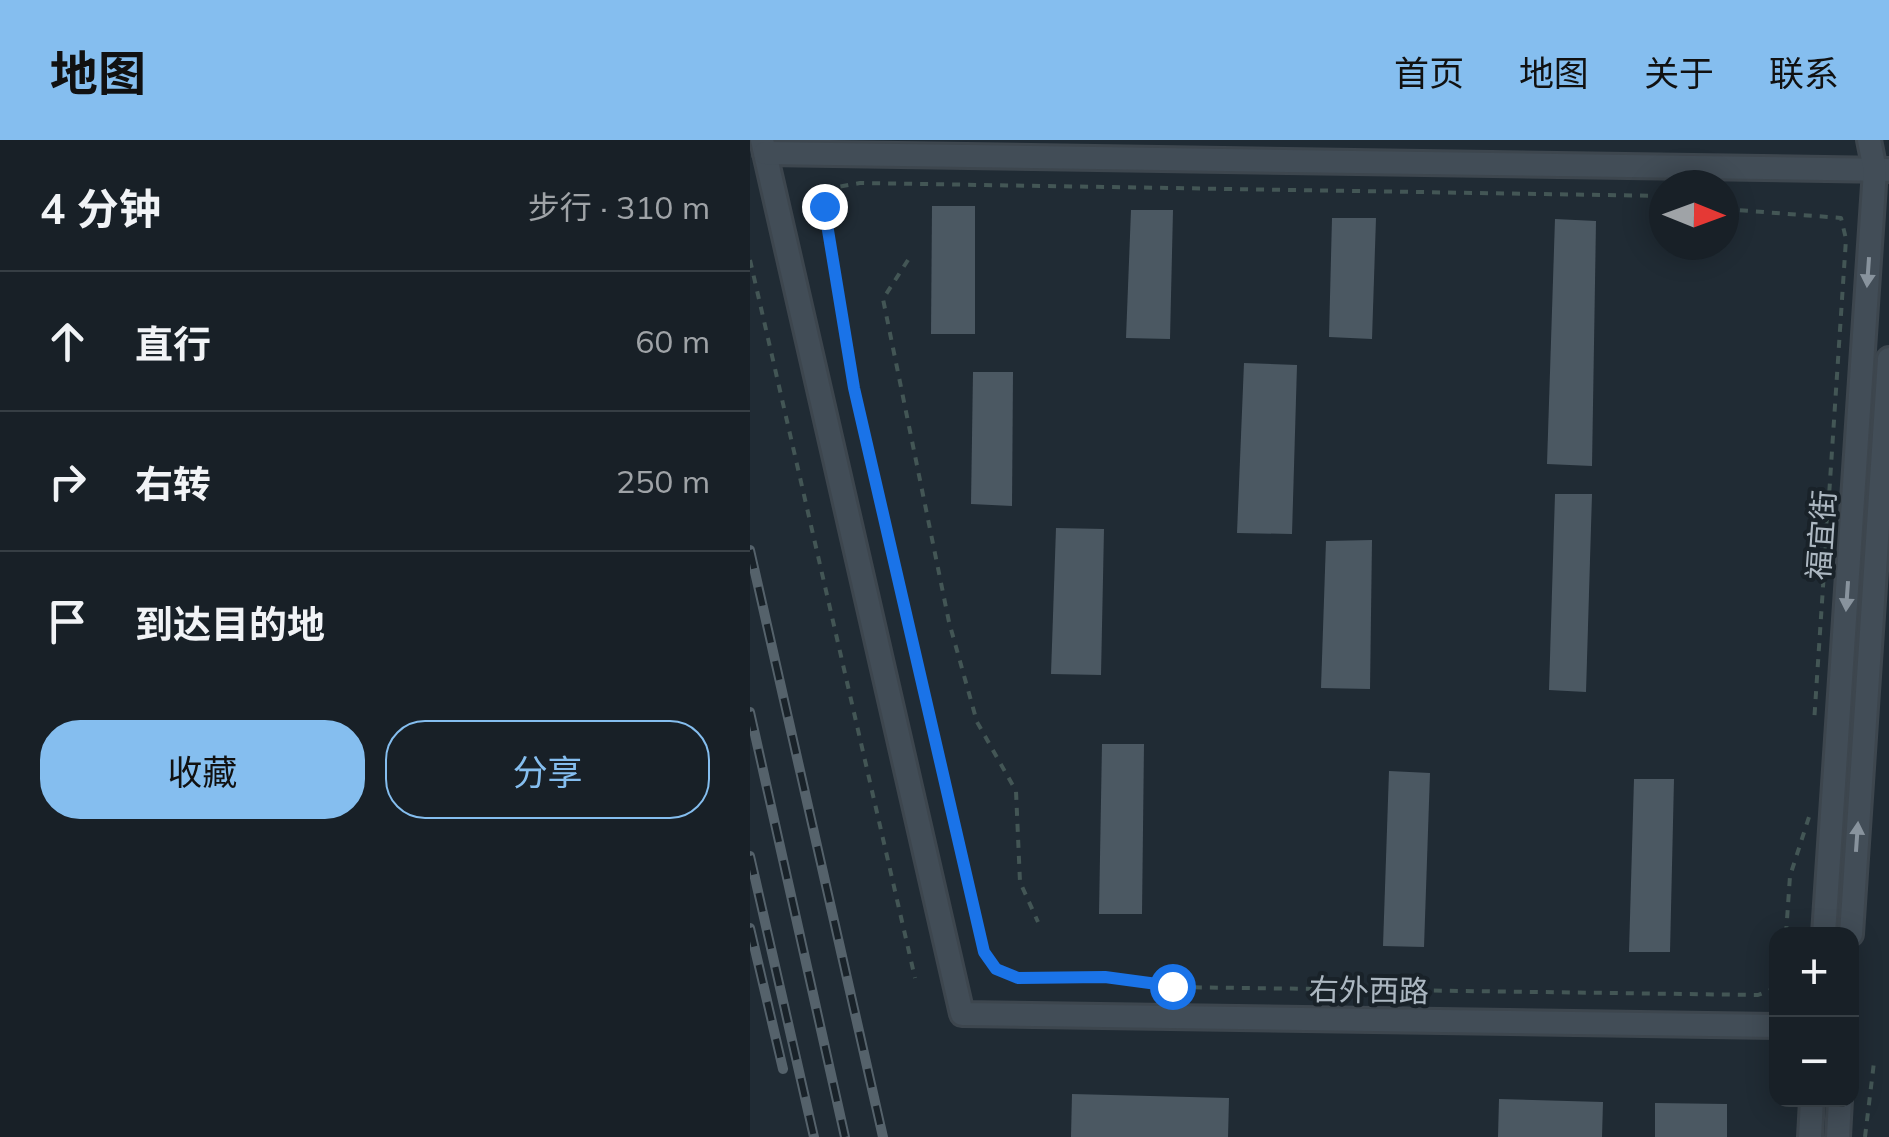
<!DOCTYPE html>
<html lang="zh">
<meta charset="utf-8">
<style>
:root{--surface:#182027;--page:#252d33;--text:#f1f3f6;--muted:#9fa3a7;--line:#363e44;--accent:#85beef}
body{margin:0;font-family:Mulish,"Noto Sans SC",sans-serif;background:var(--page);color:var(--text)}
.controls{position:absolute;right:30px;bottom:30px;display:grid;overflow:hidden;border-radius:20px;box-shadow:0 5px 25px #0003}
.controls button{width:90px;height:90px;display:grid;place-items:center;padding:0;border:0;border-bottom:2px solid var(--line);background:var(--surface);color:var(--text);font:50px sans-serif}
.compass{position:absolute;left:899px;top:30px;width:90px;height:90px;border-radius:50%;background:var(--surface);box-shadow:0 5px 25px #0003;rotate:91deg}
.stop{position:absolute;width:30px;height:30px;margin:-22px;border:8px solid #1a73e8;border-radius:50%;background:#fff}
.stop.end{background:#1a73e8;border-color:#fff;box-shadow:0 2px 10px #0008}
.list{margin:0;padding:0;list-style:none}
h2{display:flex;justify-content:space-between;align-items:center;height:130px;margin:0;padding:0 40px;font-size:42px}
h2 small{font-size:32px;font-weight:400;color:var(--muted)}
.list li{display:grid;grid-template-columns:65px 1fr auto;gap:30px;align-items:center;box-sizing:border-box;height:140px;padding:0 40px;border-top:2px solid var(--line)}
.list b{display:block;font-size:38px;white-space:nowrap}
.list em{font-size:32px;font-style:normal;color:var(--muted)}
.actions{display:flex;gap:20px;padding:30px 40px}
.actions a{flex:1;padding:22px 0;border:2px solid var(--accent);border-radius:40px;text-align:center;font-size:35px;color:var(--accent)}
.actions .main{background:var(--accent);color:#111}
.icon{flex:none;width:55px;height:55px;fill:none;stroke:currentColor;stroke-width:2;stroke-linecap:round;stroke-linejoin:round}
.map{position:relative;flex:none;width:1139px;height:997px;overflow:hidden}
header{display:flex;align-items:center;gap:60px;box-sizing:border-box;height:140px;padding:0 50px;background:var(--accent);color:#111}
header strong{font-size:48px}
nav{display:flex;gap:55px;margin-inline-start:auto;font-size:35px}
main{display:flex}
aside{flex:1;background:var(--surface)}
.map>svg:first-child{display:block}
.building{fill:#4b5862}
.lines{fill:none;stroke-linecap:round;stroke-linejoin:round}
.secondary-casing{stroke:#3d464e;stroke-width:28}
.path{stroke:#435655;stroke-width:4;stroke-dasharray:8 8;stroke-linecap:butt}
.secondary{stroke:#424d57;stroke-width:22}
.rail-casing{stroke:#55626b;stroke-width:10}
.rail{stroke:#192229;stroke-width:6;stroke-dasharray:19;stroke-linecap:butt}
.oneway{fill:#88939d}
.route{stroke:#1a73e8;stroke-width:12}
.labels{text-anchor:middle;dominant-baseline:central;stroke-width:8;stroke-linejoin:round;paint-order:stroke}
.street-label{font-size:30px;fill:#adb8c2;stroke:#192229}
</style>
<header>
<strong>地图</strong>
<nav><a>首页</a><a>地图</a><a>关于</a><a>联系</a></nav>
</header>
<main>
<aside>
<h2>4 分钟<small>步行 · 310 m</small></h2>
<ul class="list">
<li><svg class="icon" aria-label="ahead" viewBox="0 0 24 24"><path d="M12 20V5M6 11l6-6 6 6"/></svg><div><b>直行</b></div><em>60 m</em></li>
<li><svg class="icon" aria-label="right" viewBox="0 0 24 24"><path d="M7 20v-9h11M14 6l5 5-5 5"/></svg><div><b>右转</b></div><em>250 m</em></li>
<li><svg class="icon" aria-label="arrive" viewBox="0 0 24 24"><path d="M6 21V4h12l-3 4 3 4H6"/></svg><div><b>到达目的地</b></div></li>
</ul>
<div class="actions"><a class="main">收藏</a><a>分享</a></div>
</aside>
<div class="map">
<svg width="1139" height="997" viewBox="0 0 1139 997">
<rect width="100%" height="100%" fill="#202b34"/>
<g class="building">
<path d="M 182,66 L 225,66 L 225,194 L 181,194 Z"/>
<path d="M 381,70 L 423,70 L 420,199 L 376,198 Z"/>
<path d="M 582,78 L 626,78 L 622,199 L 579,197 Z"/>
<path d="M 805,79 L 846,81 L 842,326 L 797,324 Z"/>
<path d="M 494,223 L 547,225 L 542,394 L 487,393 Z"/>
<path d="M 223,232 L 263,232 L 262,366 L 221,364 Z"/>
<path d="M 805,354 L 842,354 L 836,552 L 799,550 Z"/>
<path d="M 306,388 L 354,389 L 351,535 L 301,534 Z"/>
<path d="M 622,400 L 620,549 L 571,548 L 576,401 Z"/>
<path d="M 352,604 L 394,604 L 392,774 L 349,774 Z"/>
<path d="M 639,631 L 680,633 L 674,807 L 633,806 Z"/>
<path d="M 884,639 L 924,639 L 920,812 L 879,812 Z"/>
<path d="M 322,954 L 479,958 L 478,997 L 321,997 Z"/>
<path d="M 749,959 L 853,962 L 852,997 L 748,997 Z"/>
<path d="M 905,963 L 977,964 L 977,997 L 905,997 Z"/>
</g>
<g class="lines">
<g class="secondary-casing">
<g id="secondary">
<path d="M 12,0 L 212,874 L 1026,886"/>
<path d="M 15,13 L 1139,30"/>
<path d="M 1074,794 L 1125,30 L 1119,0"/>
<path d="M 1101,794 L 1139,219"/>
<path d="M 1060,997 L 1062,960"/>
<path d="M 1088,997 L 1090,960"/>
</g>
</g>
<g class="path">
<path d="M 914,56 L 110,43 L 76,49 L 74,66 L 104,248 L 234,813 L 246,829 L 268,837 L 355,837 L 421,847 L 1008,855 L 1026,848"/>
<path d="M 974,69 L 1091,78 L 1096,99 L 1064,583"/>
<path d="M 0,120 L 165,838"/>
<path d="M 158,120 L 133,159 L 199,482 L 227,582 L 266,651 L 270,742 L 288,782"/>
<path d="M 1036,794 L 1040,736 L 1059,677"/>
<path d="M 1115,997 L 1124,922"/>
</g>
<use href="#secondary" class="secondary"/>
<g class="rail-casing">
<g id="rail">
<path d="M 0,410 L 133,997"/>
<path d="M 0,572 L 95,997"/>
<path d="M 0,716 L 64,997"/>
<path d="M 0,788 L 33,929"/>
</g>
</g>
<use href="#rail" class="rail"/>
</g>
<defs><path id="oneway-solid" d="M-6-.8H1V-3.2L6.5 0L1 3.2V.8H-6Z" transform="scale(2.5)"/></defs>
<g class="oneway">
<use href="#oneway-solid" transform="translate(1118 132) rotate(94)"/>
<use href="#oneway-solid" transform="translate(1097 456) rotate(94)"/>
<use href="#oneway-solid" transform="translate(1107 697) rotate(-86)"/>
</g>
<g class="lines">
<path class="route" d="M 74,66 L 104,248 L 234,812 L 246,829 L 268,838 L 355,837 L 422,846"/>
</g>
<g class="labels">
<g class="street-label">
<text transform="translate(1071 395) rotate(-86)">福宜街</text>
<text transform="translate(619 850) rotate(1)">右外西路</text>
</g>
</g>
</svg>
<div class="controls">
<button>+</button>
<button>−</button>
</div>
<svg class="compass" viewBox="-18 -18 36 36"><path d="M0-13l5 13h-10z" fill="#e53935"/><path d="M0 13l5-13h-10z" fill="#9fa3a7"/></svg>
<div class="stop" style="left:422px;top:846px"></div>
<div class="stop end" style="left:74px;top:66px"></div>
</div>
</main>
